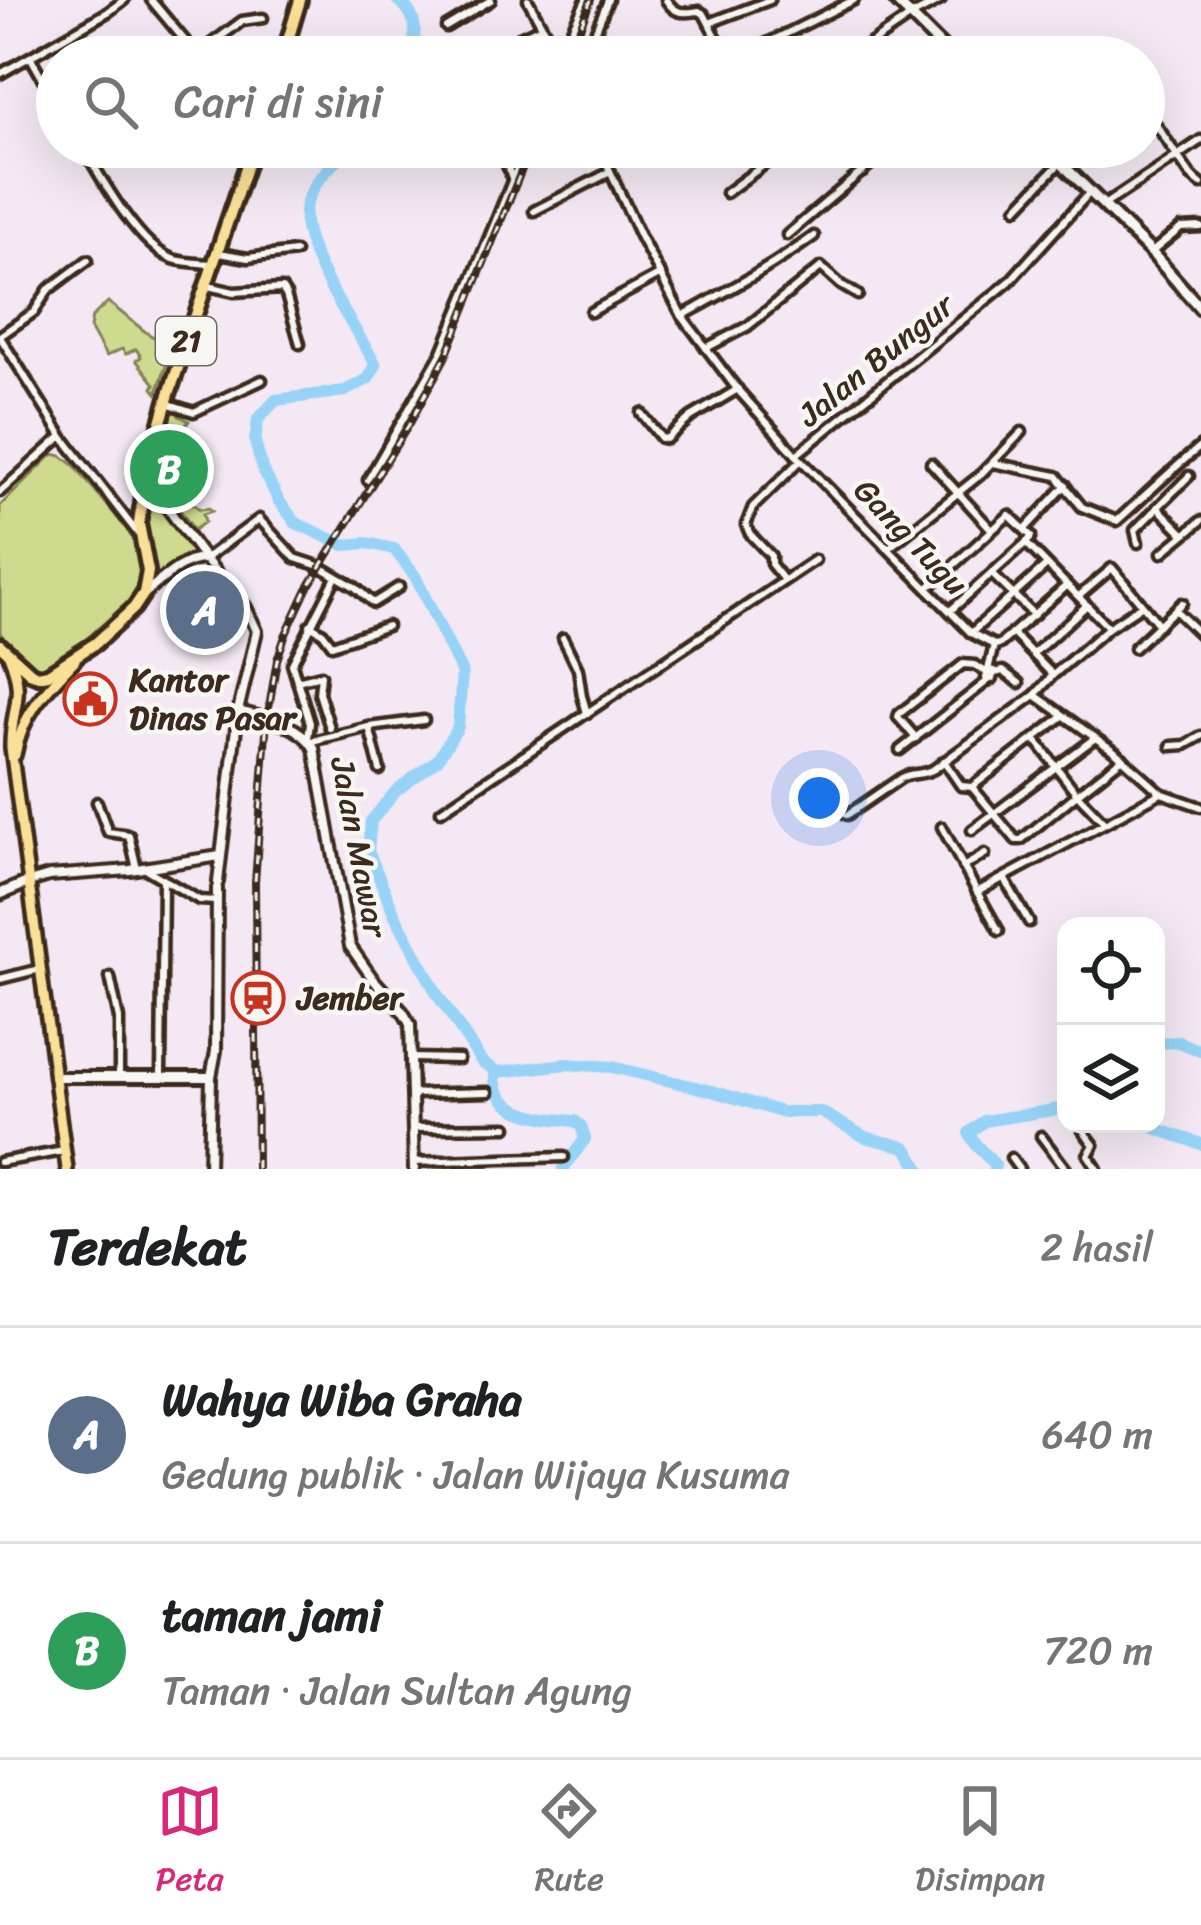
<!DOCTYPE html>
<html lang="id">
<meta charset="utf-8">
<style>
:root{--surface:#fff;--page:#f2f2f2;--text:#202124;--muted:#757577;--line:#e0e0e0;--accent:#db2777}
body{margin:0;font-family:Sriracha,sans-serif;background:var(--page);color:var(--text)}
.controls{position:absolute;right:36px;bottom:36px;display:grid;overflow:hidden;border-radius:24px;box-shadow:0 12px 48px #0002}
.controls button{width:108px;height:108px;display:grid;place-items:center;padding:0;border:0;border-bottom:3px solid var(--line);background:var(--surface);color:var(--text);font:60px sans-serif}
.you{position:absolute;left:819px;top:798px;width:42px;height:42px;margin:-30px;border:9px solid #fff;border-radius:50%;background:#1a73e8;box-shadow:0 0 0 18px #1a73e833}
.badge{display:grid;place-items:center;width:78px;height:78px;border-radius:50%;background:var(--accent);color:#fff;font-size:39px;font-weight:700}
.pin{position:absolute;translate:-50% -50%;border:6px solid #fff;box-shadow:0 3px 12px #0006}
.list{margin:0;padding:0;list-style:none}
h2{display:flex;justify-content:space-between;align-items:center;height:156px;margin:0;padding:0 48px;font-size:51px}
h2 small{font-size:39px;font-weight:400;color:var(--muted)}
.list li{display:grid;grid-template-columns:78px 1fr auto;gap:36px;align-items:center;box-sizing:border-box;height:216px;padding:0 48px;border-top:3px solid var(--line)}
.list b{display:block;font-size:45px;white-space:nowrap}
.list p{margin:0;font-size:39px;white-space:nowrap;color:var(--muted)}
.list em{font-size:39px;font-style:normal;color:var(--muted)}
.icon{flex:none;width:66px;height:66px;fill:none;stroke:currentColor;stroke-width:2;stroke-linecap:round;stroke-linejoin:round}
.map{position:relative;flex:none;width:1201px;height:1169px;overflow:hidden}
.search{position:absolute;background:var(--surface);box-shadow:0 12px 48px #0002;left:36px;right:36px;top:36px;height:132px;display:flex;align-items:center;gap:30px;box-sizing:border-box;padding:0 42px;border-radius:66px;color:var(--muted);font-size:45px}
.sheet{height:588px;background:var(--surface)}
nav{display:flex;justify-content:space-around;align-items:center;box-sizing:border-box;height:168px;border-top:3px solid var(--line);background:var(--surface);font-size:33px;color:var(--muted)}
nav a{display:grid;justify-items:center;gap:6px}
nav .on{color:var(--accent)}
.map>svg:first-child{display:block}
.green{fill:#ceda8e;stroke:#848256;stroke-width:3}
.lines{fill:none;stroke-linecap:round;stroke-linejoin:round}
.river{stroke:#96d3f7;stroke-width:12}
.minor-casing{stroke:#3b2a1e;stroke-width:15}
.tertiary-casing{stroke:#3b2a1e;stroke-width:16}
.secondary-casing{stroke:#3b2a1e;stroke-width:18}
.primary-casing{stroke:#3b2a1e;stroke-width:18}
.trunk-casing{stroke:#3b2a1e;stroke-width:20}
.minor{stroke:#f6f6f2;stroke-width:6}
.tertiary{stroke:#f6f6f2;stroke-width:8}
.secondary{stroke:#f6f6f2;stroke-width:9}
.primary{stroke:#fadf96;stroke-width:9}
.trunk{stroke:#fadf96;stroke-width:10}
.rail-casing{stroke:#3b2a1e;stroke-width:8}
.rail{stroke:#f6f6f2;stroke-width:3;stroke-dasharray:9;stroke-linecap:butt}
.labels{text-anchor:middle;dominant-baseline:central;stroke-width:9;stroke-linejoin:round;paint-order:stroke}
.shield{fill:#f6f6f2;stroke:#73675e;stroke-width:3}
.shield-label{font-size:30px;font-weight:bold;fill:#3b2a1e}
.street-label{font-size:33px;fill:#3b2a1e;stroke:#f6f6f2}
.poi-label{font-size:33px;font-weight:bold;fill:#3b2a1e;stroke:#f6f6f2;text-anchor:start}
</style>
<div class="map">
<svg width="1201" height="1169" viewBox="0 0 1201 1169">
<rect width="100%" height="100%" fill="#f3e8f3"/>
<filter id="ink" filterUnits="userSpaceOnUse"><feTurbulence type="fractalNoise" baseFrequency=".00833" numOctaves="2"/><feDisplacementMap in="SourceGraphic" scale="24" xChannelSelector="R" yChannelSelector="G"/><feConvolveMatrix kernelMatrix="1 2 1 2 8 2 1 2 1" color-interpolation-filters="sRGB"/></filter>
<g filter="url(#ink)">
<g class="green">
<path d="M 108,302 L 147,333 L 172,348 L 157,393 L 153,388 L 155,384 L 136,360 L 141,357 L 136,349 L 126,354 L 122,349 L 106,356 L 90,328 L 92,317 Z"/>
<path d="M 174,408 L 180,411 L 179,416 L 189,421 L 185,426 L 190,431 L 189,434 L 182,432 L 178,437 L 181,445 L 189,443 L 189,448 L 180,455 L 179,463 L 192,503 L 200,509 L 209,508 L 212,511 L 203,514 L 205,522 L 194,530 L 157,477 L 156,470 Z"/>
<path d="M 53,454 L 62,456 L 74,465 C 88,484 135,534 140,553 C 144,571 138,586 129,601 L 51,670 C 26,672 15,651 0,633 L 0,506 Z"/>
<path d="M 149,486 L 196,552 L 183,556 L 157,576 L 145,518 Z"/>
</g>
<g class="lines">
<g class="river">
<path d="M 397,0 C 419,15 417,34 410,57"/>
<path d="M 352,147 C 334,162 312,182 306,205 C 295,245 357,329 376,365 L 368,379 L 345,391 L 276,400 L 258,419 L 255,442 L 262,468 L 279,501 L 296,523 L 344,545 L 367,543 L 394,549 L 415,576 L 462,673 L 458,727 L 437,760 L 396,791 L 371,821 L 368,851 L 395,915 L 437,994 L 482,1062 L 498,1072 L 566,1064 L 612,1067 L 712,1091 L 781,1112 L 821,1112 L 865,1137 L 906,1147 L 920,1169"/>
<path d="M 1156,1043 L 1179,1042 L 1201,1051"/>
<path d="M 495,1070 C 491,1115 542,1118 575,1121 L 581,1126 L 585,1139 L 563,1169"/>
<path d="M 1143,1124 L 1201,1144"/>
<path d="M 994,1169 L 995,1165 L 976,1145 L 969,1133 L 984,1121 L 1066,1108"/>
</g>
<g class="minor-casing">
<g id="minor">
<path d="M 151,0 L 196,54"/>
<path d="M 528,0 L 559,57"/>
<path d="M 666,0 C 676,15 683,13 699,11 L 704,14 L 727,57"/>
<path d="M 709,23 L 770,0"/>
<path d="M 446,27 L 491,0"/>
<path d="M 196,55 L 242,21 L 263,18"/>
<path d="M 559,56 L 586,0"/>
<path d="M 477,57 L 541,27"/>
<path d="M 585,57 L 608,0"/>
<path d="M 739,57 L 854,0"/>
<path d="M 851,57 L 911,16 L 941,0"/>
<path d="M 31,58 L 57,104"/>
<path d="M 0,74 L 108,12 L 124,0"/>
<path d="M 1144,107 L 1191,176 L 1201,184"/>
<path d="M 83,147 C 101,178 139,247 173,259 C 185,263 199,263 212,264"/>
<path d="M 500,147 L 513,181"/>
<path d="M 599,147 L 640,236 L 682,316 L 737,389 L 796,455 L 971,633 L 994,645 L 1000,644 L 1067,585"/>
<path d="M 843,147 L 863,172"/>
<path d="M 726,193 L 788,147"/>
<path d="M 1104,205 L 1201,140"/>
<path d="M 1017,208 L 1061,162"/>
<path d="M 534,211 L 610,172"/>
<path d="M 787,235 L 891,147"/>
<path d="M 1153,251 L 1181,228 L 1201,227"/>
<path d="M 219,253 L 248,258 L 295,252"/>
<path d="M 208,286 L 234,292 L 282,289 L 286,295 L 300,344"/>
<path d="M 591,312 L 661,274"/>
<path d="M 682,316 C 727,291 772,267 814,236"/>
<path d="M 0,336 L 34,312 L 48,290 L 88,260"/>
<path d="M 0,337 L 62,436 L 139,535"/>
<path d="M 706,348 L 748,326 L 821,267 L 841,285 L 858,295"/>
<path d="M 166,403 L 194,412 L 262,380"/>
<path d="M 641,413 L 661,438 L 666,439 L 691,417 L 738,389"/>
<path d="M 796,455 L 1009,282 L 1090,192"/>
<path d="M 931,463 L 992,530"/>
<path d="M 993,463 L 1057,476 L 1082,507 L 1117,521 C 1145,496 1172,469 1201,446"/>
<path d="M 368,480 L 442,352 L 526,147"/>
<path d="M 0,492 L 62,436"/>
<path d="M 1157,507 L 1184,534"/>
<path d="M 1025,529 L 1066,485"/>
<path d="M 1026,543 L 1107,626"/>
<path d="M 1138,543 L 1135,530 L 1189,476"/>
<path d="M 890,547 L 979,476 L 1022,432"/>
<path d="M 1162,553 L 1201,521"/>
<path d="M 205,559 L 259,519 L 295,558 L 319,566 L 355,587 L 373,603 L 399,587"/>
<path d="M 992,574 L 1034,615"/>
<path d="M 783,579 L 771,564 L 771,556 L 750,534 L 746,525 L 753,507 L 801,460"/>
<path d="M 928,588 L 1009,515 L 1031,536 L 1030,539 L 950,611"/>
<path d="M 1079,596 L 1112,568 L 1159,625"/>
<path d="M 1175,610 L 1201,635"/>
<path d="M 310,625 L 323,633 L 332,645 L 387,626"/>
<path d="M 971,633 L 1047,565"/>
<path d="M 1012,633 L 1053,675"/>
<path d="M 563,638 L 578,669 L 582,696 L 587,713"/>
<path d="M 1134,648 L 1182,603"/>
<path d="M 1033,654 L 1087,605"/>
<path d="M 988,670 L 994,671 L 992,679 L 986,678 Z"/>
<path d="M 988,670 L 994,645"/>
<path d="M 995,673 L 1003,671 L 1019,683"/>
<path d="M 297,681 L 321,675 L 319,693 L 330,728"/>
<path d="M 1035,695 L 1114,751 L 1161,793 L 1201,807"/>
<path d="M 369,727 L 380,770"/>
<path d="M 308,738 L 310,723 L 292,664 L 336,577"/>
<path d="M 916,738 L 898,717 L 899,714 L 963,664 L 975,665 L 986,672"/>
<path d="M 312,741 L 369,727 L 424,720"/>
<path d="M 1171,746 L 1185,745 L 1201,736"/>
<path d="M 900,750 L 990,679"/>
<path d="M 944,761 L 961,786 L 972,787 L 1063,716"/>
<path d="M 972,787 L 1016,840 L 1021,840 L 1077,794 L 1035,739"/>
<path d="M 97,802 L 108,832 L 129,835 L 137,869"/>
<path d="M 441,811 L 815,560"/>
<path d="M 847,815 L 901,778 C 914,771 919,777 934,769 L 1035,695 L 1053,675 L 1108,628 L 1141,606"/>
<path d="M 1105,823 L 1077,794 L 1123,758"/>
<path d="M 942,827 L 977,892 L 1161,793"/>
<path d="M 972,830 L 1095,738"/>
<path d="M 963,867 L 985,854"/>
<path d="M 144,868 L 199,900 L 216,901"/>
<path d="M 1004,878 L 1029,922"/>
<path d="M 977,892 L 999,931"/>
<path d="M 110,977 L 119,1019 L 119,1077"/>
<path d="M 0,979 L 40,969"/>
<path d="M 412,1058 L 459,1059"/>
<path d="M 161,1077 L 163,881"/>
<path d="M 413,1094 L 488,1092"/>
<path d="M 414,1128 L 507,1127"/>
<path d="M 1082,1129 L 1094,1145 L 1088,1155 L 1097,1169"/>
<path d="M 1041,1136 L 1066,1169"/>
<path d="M 1011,1158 L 1019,1169"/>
<path d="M 0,1162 L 64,1151"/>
<path d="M 414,1162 L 564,1157"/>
</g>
</g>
<g class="tertiary-casing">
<g id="tertiary">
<path d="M 146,479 L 205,559 L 246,607 L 257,631 L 238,711 L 218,882"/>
<path d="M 145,593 C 162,580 181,560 203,559"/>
<path d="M 238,711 C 265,718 299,723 314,748 L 350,946 L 373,979 L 403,1012 L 410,1024 L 414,1169"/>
<path d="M 29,882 L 49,876 L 130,870 L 220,856"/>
<path d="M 54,1077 L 211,1077"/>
<path d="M 209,1169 L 211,1077 L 216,1051 L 217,888"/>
</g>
</g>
<g class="secondary-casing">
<g id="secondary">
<path d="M 895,0 L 952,57"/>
<path d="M 1045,147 L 1152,253 L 1201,309"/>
<path d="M 0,894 L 29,882"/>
</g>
</g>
<g class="primary-casing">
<g id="primary">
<path d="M 9,655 C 27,698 10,707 11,748 L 67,1169"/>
<path d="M 15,755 C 22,713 47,689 75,660"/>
</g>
</g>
<g class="trunk-casing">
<g id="trunk">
<path d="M 283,57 L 300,0"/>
<path d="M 0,645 L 31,673 L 38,676 L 48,674 L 96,643 L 134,608 L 144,593 L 148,571 L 139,524 L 145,478 L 169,394 L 253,147"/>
</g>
</g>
<use href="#minor" class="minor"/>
<use href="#tertiary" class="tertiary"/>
<use href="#secondary" class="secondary"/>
<use href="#primary" class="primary"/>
<use href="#trunk" class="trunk"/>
<g class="rail-casing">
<g id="rail">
<path d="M 568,57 L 591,0"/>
<path d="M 257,1169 L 255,882 L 267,719 L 277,660 L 285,636 L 307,589 L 410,423 L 447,354 L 531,147"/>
</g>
</g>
<use href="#rail" class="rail"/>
</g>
</g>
<defs>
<g id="civic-ring" transform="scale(2.7)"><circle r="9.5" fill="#f6f6f2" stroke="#c8321e" stroke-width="1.5"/><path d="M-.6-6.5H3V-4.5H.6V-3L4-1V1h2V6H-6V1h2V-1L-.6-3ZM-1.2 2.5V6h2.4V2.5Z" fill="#c8321e"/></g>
<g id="station-ring" transform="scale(2.7)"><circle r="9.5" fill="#f6f6f2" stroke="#c8321e" stroke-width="1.5"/><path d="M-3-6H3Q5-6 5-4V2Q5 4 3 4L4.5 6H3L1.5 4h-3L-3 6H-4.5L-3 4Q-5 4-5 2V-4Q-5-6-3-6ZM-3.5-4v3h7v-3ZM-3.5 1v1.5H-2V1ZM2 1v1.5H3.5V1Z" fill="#c8321e"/></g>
</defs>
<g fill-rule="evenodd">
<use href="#civic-ring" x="90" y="699"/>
<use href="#station-ring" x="258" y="998"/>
</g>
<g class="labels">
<rect class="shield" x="156" y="317" width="60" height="48" rx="9"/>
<g class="shield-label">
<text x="186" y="341">21</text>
</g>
<g class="street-label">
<text transform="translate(876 360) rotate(-39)">Jalan Bungur</text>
<text transform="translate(911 537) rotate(46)">Gang Tugu</text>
<text transform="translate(359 847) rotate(79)">Jalan Mawar</text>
</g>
<g class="poi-label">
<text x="129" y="680">Kantor<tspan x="129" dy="38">Dinas Pasar</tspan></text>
<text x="297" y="998">Jember</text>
</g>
</g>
</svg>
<div class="controls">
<button><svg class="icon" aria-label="locate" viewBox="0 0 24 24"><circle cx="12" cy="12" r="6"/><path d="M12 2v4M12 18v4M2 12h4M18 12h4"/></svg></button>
<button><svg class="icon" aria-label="layers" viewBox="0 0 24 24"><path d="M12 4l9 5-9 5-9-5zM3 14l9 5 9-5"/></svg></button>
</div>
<div class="you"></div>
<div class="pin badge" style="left:205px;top:610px;background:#5c6f8a">A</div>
<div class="pin badge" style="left:169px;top:469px;background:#2e9e5b">B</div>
<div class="search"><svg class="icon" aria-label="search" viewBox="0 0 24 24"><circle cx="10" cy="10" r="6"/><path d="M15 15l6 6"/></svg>Cari di sini</div>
</div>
<section class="sheet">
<h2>Terdekat<small>2 hasil</small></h2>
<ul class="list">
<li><span class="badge" style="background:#5c6f8a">A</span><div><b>Wahya Wiba Graha</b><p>Gedung publik · Jalan Wijaya Kusuma</p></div><em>640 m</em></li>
<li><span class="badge" style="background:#2e9e5b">B</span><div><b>taman jami</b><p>Taman · Jalan Sultan Agung</p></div><em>720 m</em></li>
</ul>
</section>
<nav>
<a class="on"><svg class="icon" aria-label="map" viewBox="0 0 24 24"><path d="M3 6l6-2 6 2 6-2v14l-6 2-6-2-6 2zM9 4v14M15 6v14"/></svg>Peta</a>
<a><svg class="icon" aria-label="directions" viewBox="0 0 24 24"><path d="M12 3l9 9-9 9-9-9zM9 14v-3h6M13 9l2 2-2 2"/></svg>Rute</a>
<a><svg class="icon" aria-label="saved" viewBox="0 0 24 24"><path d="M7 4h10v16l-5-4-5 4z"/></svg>Disimpan</a>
</nav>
